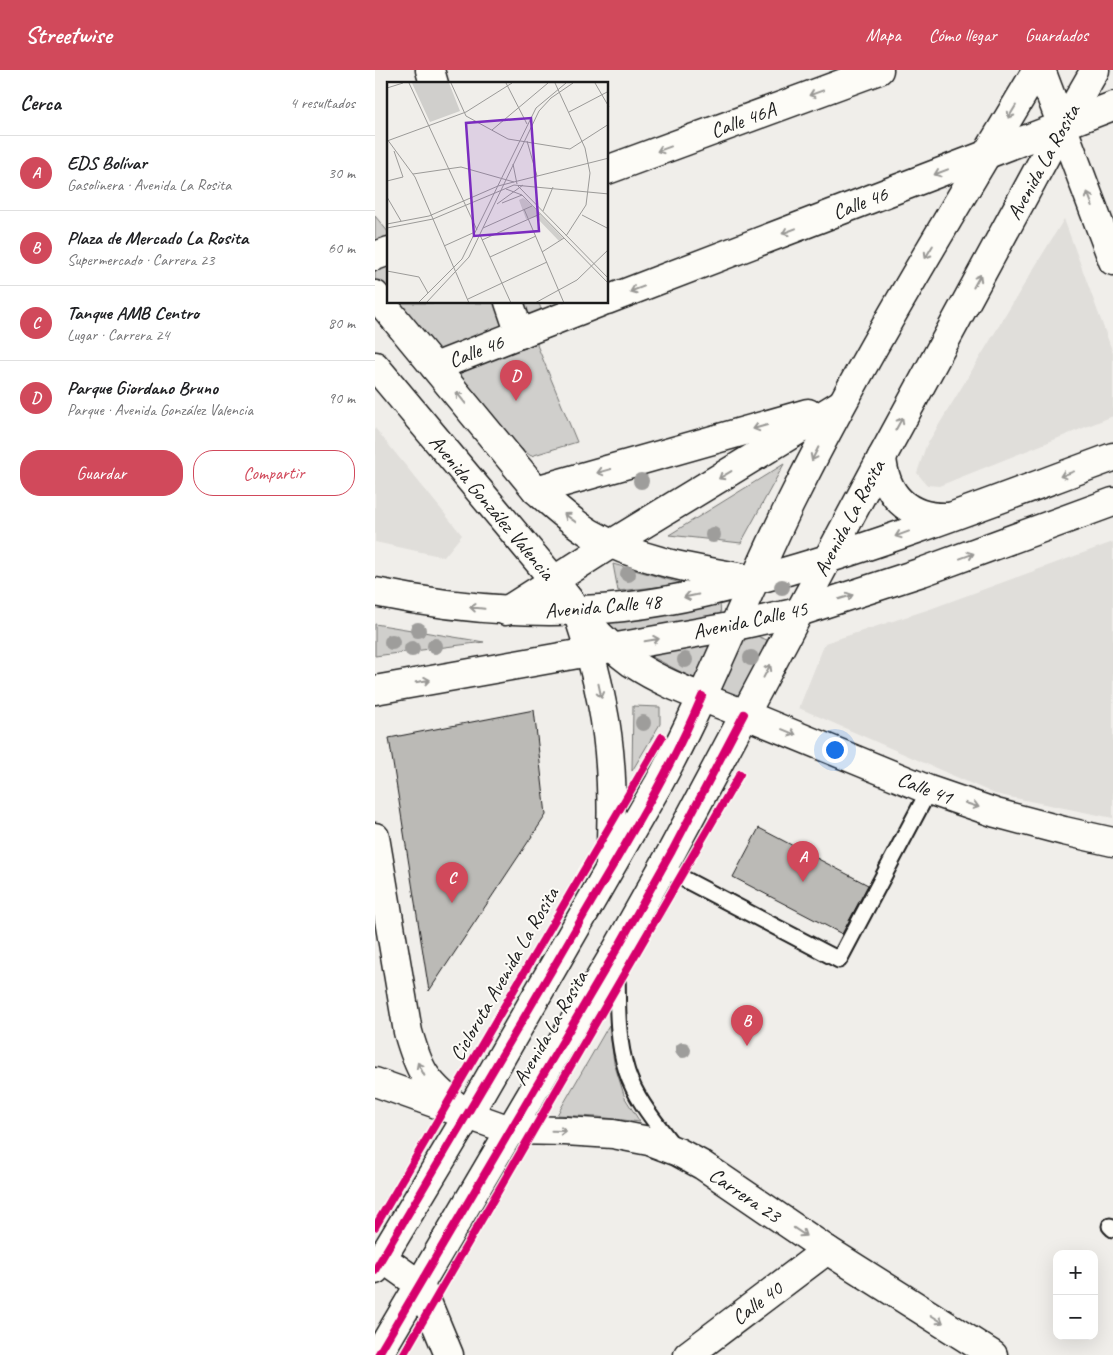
<!DOCTYPE html>
<html lang="es">
<meta charset="utf-8">
<style>
:root{--surface:#fff;--page:#f2f2f2;--text:#202124;--muted:#757577;--line:#e0e0e0;--accent:#d1495b}
body{margin:0;font-family:Caveat,sans-serif;background:var(--page);color:var(--text)}
.controls{position:absolute;right:15px;bottom:15px;display:grid;overflow:hidden;border-radius:10px;box-shadow:0 5px 20px #0002}
.controls button{width:45px;height:45px;display:grid;place-items:center;padding:0;border:0;border-bottom:1px solid var(--line);background:var(--surface);color:var(--text);font:25px sans-serif}
.you{position:absolute;left:459px;top:679px;width:18px;height:18px;margin:-12px;border:4px solid #fff;border-radius:50%;background:#1a73e8;box-shadow:0 0 0 8px #1a73e833}
.badge{display:grid;place-items:center;width:32px;height:32px;border-radius:50%;background:var(--accent);color:#fff;font-size:16px;font-weight:700}
.pin{position:absolute;translate:-50% -41px;filter:drop-shadow(0 1px 2px #0008)}
.pin::after{content:'';position:absolute;top:26px;width:18px;height:15px;background:inherit;clip-path:polygon(0 0,100% 0,50% 100%)}
.list{margin:0;padding:0;list-style:none}
h2{display:flex;justify-content:space-between;align-items:center;height:65px;margin:0;padding:0 20px;font-size:21px}
h2 small{font-size:16px;font-weight:400;color:var(--muted)}
.list li{display:grid;grid-template-columns:32px 1fr auto;gap:15px;align-items:center;box-sizing:border-box;height:75px;padding:0 20px;border-top:1px solid var(--line)}
.list b{display:block;font-size:19px;white-space:nowrap}
.list p{margin:0;font-size:16px;white-space:nowrap;color:var(--muted)}
.list em{font-size:16px;font-style:normal;color:var(--muted)}
.actions{display:flex;gap:10px;padding:15px 20px}
.actions a{flex:1;padding:11px 0;border:1px solid var(--accent);border-radius:20px;text-align:center;font-size:18px;color:var(--accent)}
.actions .main{background:var(--accent);color:#fff}
.map{position:relative;flex:none;width:738px;height:1285px;overflow:hidden}
header{display:flex;align-items:center;gap:30px;box-sizing:border-box;height:70px;padding:0 25px;background:var(--accent);color:#fff}
header strong{font-size:24px}
nav{display:flex;gap:28px;margin-inline-start:auto;font-size:18px}
main{display:flex}
aside{flex:1;background:var(--surface)}
.map>svg:first-child{display:block}
.built{fill:#e0deda}
.green{fill:#d0cfcc;stroke:#767674}
.building{fill:#bbbab6;stroke:#1c1c1c}
.lines{fill:none;stroke-linecap:round;stroke-linejoin:round}
.service-casing{stroke:#1c1c1c;stroke-width:19}
.minor-casing{stroke:#1c1c1c;stroke-width:31}
.tertiary-casing{stroke:#1c1c1c;stroke-width:31}
.secondary-casing{stroke:#1c1c1c;stroke-width:31}
.primary-casing{stroke:#1c1c1c;stroke-width:31}
.service{stroke:#fdfcf7;stroke-width:15}
.minor{stroke:#fdfcf7;stroke-width:28}
.tertiary{stroke:#fdfcf7;stroke-width:28}
.secondary{stroke:#fdfcf7;stroke-width:28}
.primary{stroke:#fdfcf7;stroke-width:28}
.cycleway-casing{stroke:#fdfcf7;stroke-width:11}
.cycleway{stroke:#d6006c;stroke-width:8}
.tree{fill:#9e9d9b}
.oneway{stroke:#989794}
.labels{text-anchor:middle;dominant-baseline:central;stroke-width:4;stroke-linejoin:round;paint-order:stroke}
.street-label{font-size:21px;fill:#1c1c1c;stroke:#fdfcf7}
.inset-road{fill:none;stroke:#9b9a98;stroke-width:1}
.view{fill:#7b2cbf;fill-opacity:0.15;stroke:#7b2cbf;stroke-width:2.5}
.inset-edge{fill:none;stroke:#1c1c1c;stroke-width:2.5}
</style>
<header>
<strong>Streetwise</strong>
<nav><a>Mapa</a><a>Cómo llegar</a><a>Guardados</a></nav>
</header>
<main>
<aside>
<h2>Cerca<small>4 resultados</small></h2>
<ul class="list">
<li><span class="badge">A</span><div><b>EDS Bolívar</b><p>Gasolinera · Avenida La Rosita</p></div><em>30 m</em></li>
<li><span class="badge">B</span><div><b>Plaza de Mercado La Rosita</b><p>Supermercado · Carrera 23</p></div><em>60 m</em></li>
<li><span class="badge">C</span><div><b>Tanque AMB Centro</b><p>Lugar · Carrera 24</p></div><em>80 m</em></li>
<li><span class="badge">D</span><div><b>Parque Giordano Bruno</b><p>Parque · Avenida González Valencia</p></div><em>90 m</em></li>
</ul>
<div class="actions"><a class="main">Guardar</a><a>Compartir</a></div>
</aside>
<div class="map">
<svg width="738" height="1285" viewBox="0 0 738 1285">
<rect width="100%" height="100%" fill="#f0eeea"/>
<filter id="ink" filterUnits="userSpaceOnUse"><feTurbulence type="fractalNoise" baseFrequency=".02" numOctaves="2"/><feDisplacementMap in="SourceGraphic" scale="10" xChannelSelector="R" yChannelSelector="G"/><feConvolveMatrix kernelMatrix="1 2 1 2 8 2 1 2 1" color-interpolation-filters="sRGB"/></filter>
<g filter="url(#ink)">
<g class="built">
<path d="M 689,149 L 738,283 L 738,346 L 564,416 L 552,415 L 542,403 L 551,376 Z"/>
<path d="M 0,358 L 87,465 L 69,487 L 0,472 Z"/>
<path d="M 738,472 L 738,748 L 620,724 L 424,638 L 450,573 L 555,539 Z"/>
</g>
<g class="green">
<path d="M 0,146 L 14,163 L 14,231 L 0,215 Z"/>
<path d="M 15,233 L 164,233 C 169,245 167,263 162,275 L 202,372 L 156,386 L 122,360 Z"/>
<path d="M 409,394 L 366,473 L 294,465 Z"/>
<path d="M 238,494 L 309,514 L 243,521 Z"/>
<path d="M 345,533 L 346,546 L 235,565 L 233,552 Z"/>
<path d="M 0,554 L 109,572 L 0,586 Z"/>
<path d="M 367,560 L 392,570 L 365,631 L 340,620 Z"/>
<path d="M 337,570 L 321,610 L 268,582 Z"/>
<path d="M 258,636 L 285,637 L 285,654 L 257,701 Z"/>
<path d="M 234,955 L 239,993 L 250,1028 L 265,1052 L 223,1047 L 182,1045 Z"/>
</g>
<g class="building">
<path d="M 159,640 L 171,745 L 54,921 L 14,668 Z"/>
<path d="M 384,758 L 493,815 L 467,864 L 358,807 Z"/>
</g>
<g class="lines">
<g class="service-casing">
<g id="service">
<path d="M 288,798 L 464,890 L 554,720"/>
<path d="M 242,884 C 243,923 240,965 252,1002 C 261,1030 282,1054 299,1077"/>
<path d="M 735,1156 L 738,1159"/>
</g>
</g>
<g class="minor-casing">
<g id="minor">
<path d="M 55,0 L 59,14"/>
<path d="M 232,100 L 504,0"/>
<path d="M 0,186 L 14,181"/>
<path d="M 232,230 L 738,36"/>
<path d="M 134,232 L 145,264"/>
<path d="M 60,297 L 226,232"/>
<path d="M 369,644 L 554,720 L 621,743 L 689,761 L 738,772"/>
<path d="M 0,767 L 33,962 C 44,1000 49,1010 80,1035"/>
<path d="M 0,1012 L 135,1060 L 190,1061 L 238,1064 L 274,1071 L 303,1082 L 327,1095 L 452,1180 L 618,1285"/>
<path d="M 313,1285 L 452,1180"/>
</g>
</g>
<g class="tertiary-casing">
<g id="tertiary">
<path d="M 666,0 L 738,191"/>
<path d="M 0,225 L 161,420 C 178,435 195,451 215,463 C 265,492 324,500 380,510"/>
<path d="M 0,296 L 178,509 C 201,540 226,571 257,593 C 291,616 331,628 369,644"/>
<path d="M 7,1188 L 45,1215 L 74,1285"/>
</g>
</g>
<g class="secondary-casing">
<g id="secondary">
<path d="M 161,420 L 433,343"/>
<path d="M 131,541 L 236,474 L 466,334"/>
<path d="M 202,541 C 212,571 221,602 227,634 C 238,687 238,741 235,795"/>
<path d="M 0,1200 L 93,1045 L 284,713 C 333,623 370,526 415,434 C 489,285 577,143 662,0"/>
<path d="M 3,1285 L 242,879 L 297,781 L 507,387 L 671,85 L 720,0"/>
</g>
</g>
<g class="primary-casing">
<g id="primary">
<path d="M 507,387 C 510,425 532,448 572,447"/>
<path d="M 0,522 C 82,539 165,546 248,537 C 303,531 355,517 409,502 C 520,470 629,427 738,387"/>
<path d="M 0,620 L 360,556 L 424,542 L 547,502 L 738,432"/>
</g>
</g>
<use href="#service" class="service"/>
<use href="#minor" class="minor"/>
<use href="#tertiary" class="tertiary"/>
<use href="#secondary" class="secondary"/>
<use href="#primary" class="primary"/>
<g class="cycleway-casing">
<g id="cycleway">
<path d="M 0,1157 L 287,667"/>
<path d="M 0,1200 C 69,1083 139,966 207,848 C 249,776 294,704 327,626"/>
<path d="M 3,1285 L 242,879 L 297,781 L 369,644"/>
<path d="M 28,1285 L 365,704"/>
</g>
</g>
<use href="#cycleway" class="cycleway"/>
</g>
<g class="tree">
<circle cx="266" cy="411" r="8"/>
<circle cx="338" cy="465" r="8"/>
<circle cx="253" cy="504" r="8"/>
<circle cx="407" cy="517" r="8"/>
<circle cx="43" cy="560" r="8"/>
<circle cx="17" cy="572" r="8"/>
<circle cx="60" cy="576" r="8"/>
<circle cx="37" cy="579" r="8"/>
<circle cx="376" cy="588" r="8"/>
<circle cx="310" cy="590" r="8"/>
<circle cx="268" cy="653" r="8"/>
<circle cx="308" cy="980" r="8"/>
</g>
<defs><path id="oneway-shaft" d="M-6 0H5M1.5-3L5.5 0L1.5 3" fill="none" stroke-width="1.6" stroke-linecap="round" stroke-linejoin="round" transform="scale(1.25)"/></defs>
<g class="oneway">
<use href="#oneway-shaft" transform="translate(441 23) rotate(160)"/>
<use href="#oneway-shaft" transform="translate(637 42) rotate(121)"/>
<use href="#oneway-shaft" transform="translate(289 79) rotate(160)"/>
<use href="#oneway-shaft" transform="translate(566 102) rotate(159)"/>
<use href="#oneway-shaft" transform="translate(715 129) rotate(-111)"/>
<use href="#oneway-shaft" transform="translate(414 161) rotate(159)"/>
<use href="#oneway-shaft" transform="translate(554 182) rotate(121)"/>
<use href="#oneway-shaft" transform="translate(602 211) rotate(-61)"/>
<use href="#oneway-shaft" transform="translate(262 219) rotate(159)"/>
<use href="#oneway-shaft" transform="translate(86 328) rotate(-129)"/>
<use href="#oneway-shaft" transform="translate(524 354) rotate(-61)"/>
<use href="#oneway-shaft" transform="translate(385 357) rotate(164)"/>
<use href="#oneway-shaft" transform="translate(440 384) rotate(117)"/>
<use href="#oneway-shaft" transform="translate(229 401) rotate(164)"/>
<use href="#oneway-shaft" transform="translate(692 404) rotate(160)"/>
<use href="#oneway-shaft" transform="translate(350 405) rotate(149)"/>
<use href="#oneway-shaft" transform="translate(195 448) rotate(-144)"/>
<use href="#oneway-shaft" transform="translate(527 464) rotate(160)"/>
<use href="#oneway-shaft" transform="translate(592 486) rotate(-20)"/>
<use href="#oneway-shaft" transform="translate(316 526) rotate(168)"/>
<use href="#oneway-shaft" transform="translate(471 527) rotate(-17)"/>
<use href="#oneway-shaft" transform="translate(102 538) rotate(-174)"/>
<use href="#oneway-shaft" transform="translate(277 570) rotate(-10)"/>
<use href="#oneway-shaft" transform="translate(392 601) rotate(-62)"/>
<use href="#oneway-shaft" transform="translate(48 611) rotate(-10)"/>
<use href="#oneway-shaft" transform="translate(225 621) rotate(78)"/>
<use href="#oneway-shaft" transform="translate(414 662) rotate(22)"/>
<use href="#oneway-shaft" transform="translate(597 735) rotate(18)"/>
<use href="#oneway-shaft" transform="translate(46 999) rotate(-117)"/>
<use href="#oneway-shaft" transform="translate(184 1061) rotate(1)"/>
<use href="#oneway-shaft" transform="translate(425 1162) rotate(34)"/>
<use href="#oneway-shaft" transform="translate(562 1249) rotate(32)"/>
</g>
</g>
<g class="labels">
<g class="street-label">
<text transform="translate(368 50) rotate(-20)">Calle 46A</text>
<text transform="translate(668 92) rotate(-61)">Avenida La Rosita</text>
<text transform="translate(485 133) rotate(-21)">Calle 46</text>
<text transform="translate(101 281) rotate(-21)">Calle 46</text>
<text transform="translate(117 437) rotate(50)">Avenida González Valencia</text>
<text transform="translate(474 448) rotate(-62)">Avenida La Rosita</text>
<text transform="translate(228 536) rotate(-5)">Avenida Calle 48</text>
<text transform="translate(375 550) rotate(-12)">Avenida Calle 45</text>
<text transform="translate(550 718) rotate(21)">Calle 41</text>
<text transform="translate(129 904) rotate(-60)">Cicloruta Avenida La Rosita</text>
<text transform="translate(175 958) rotate(-60)">Avenida La Rosita</text>
<text transform="translate(370 1125) rotate(34)">Carrera 23</text>
<text transform="translate(382 1233) rotate(-37)">Calle 40</text>
</g>
</g>
<g transform="translate(12 12)">
<rect width="221" height="221" fill="#f0eeea"/>
<path d="M 25,1 L 62,1 L 73,29 L 43,40 ZM 136,116 L 139,118 L 176,156 L 172,159 L 149,135 L 139,137 L 132,118 Z" fill="#d0cfcc"/>
<path class="inset-road" d="M 22,1 L 90,148M 64,1 L 79,34 L 121,57 L 183,67 L 222,42M 119,1 L 140,42M 168,1 L 198,66 L 203,91 L 199,123 L 179,154M 208,1 L 222,25M 0,6 L 16,1M 182,30 L 222,9M 105,48 L 161,1M 0,57 L 28,95 L 82,221M 0,59 L 79,30 L 125,1M 140,59 L 150,94M 126,82 L 130,102M 26,92 L 74,85 L 127,100M 0,99 L 16,95 L 7,69M 131,104 L 222,197M 119,107 L 135,113 L 222,202M 0,115 L 14,139M 115,121 L 135,113M 110,122 L 136,103M 137,127 L 177,221M 156,129 L 166,105M 195,133 L 222,147M 0,142 L 42,134 L 111,104 L 222,76M 0,146 L 46,137 L 127,103 L 222,112M 96,146 L 145,124M 93,153 L 124,221M 95,158 L 153,132M 57,164 L 88,150M 155,170 L 177,156M 103,175 L 149,154M 0,189 L 32,195 L 41,211M 81,217 L 160,180M 31,221 L 75,177 L 149,26 L 179,1M 39,221 L 82,175 L 152,29 L 164,16 L 186,1M 148,221 L 190,198 L 222,167"/>
<path class="view" d="M 144,36 L 152,149 L 87,154 L 79,41 Z"/>
<rect width="221" height="221" class="inset-edge"/>
</g>
</svg>
<div class="controls">
<button>+</button>
<button>−</button>
</div>
<div class="you"></div>
<div class="pin badge" style="left:428px;top:812px">A</div>
<div class="pin badge" style="left:372px;top:976px">B</div>
<div class="pin badge" style="left:77px;top:833px">C</div>
<div class="pin badge" style="left:141px;top:331px">D</div>
</div>
</main>
